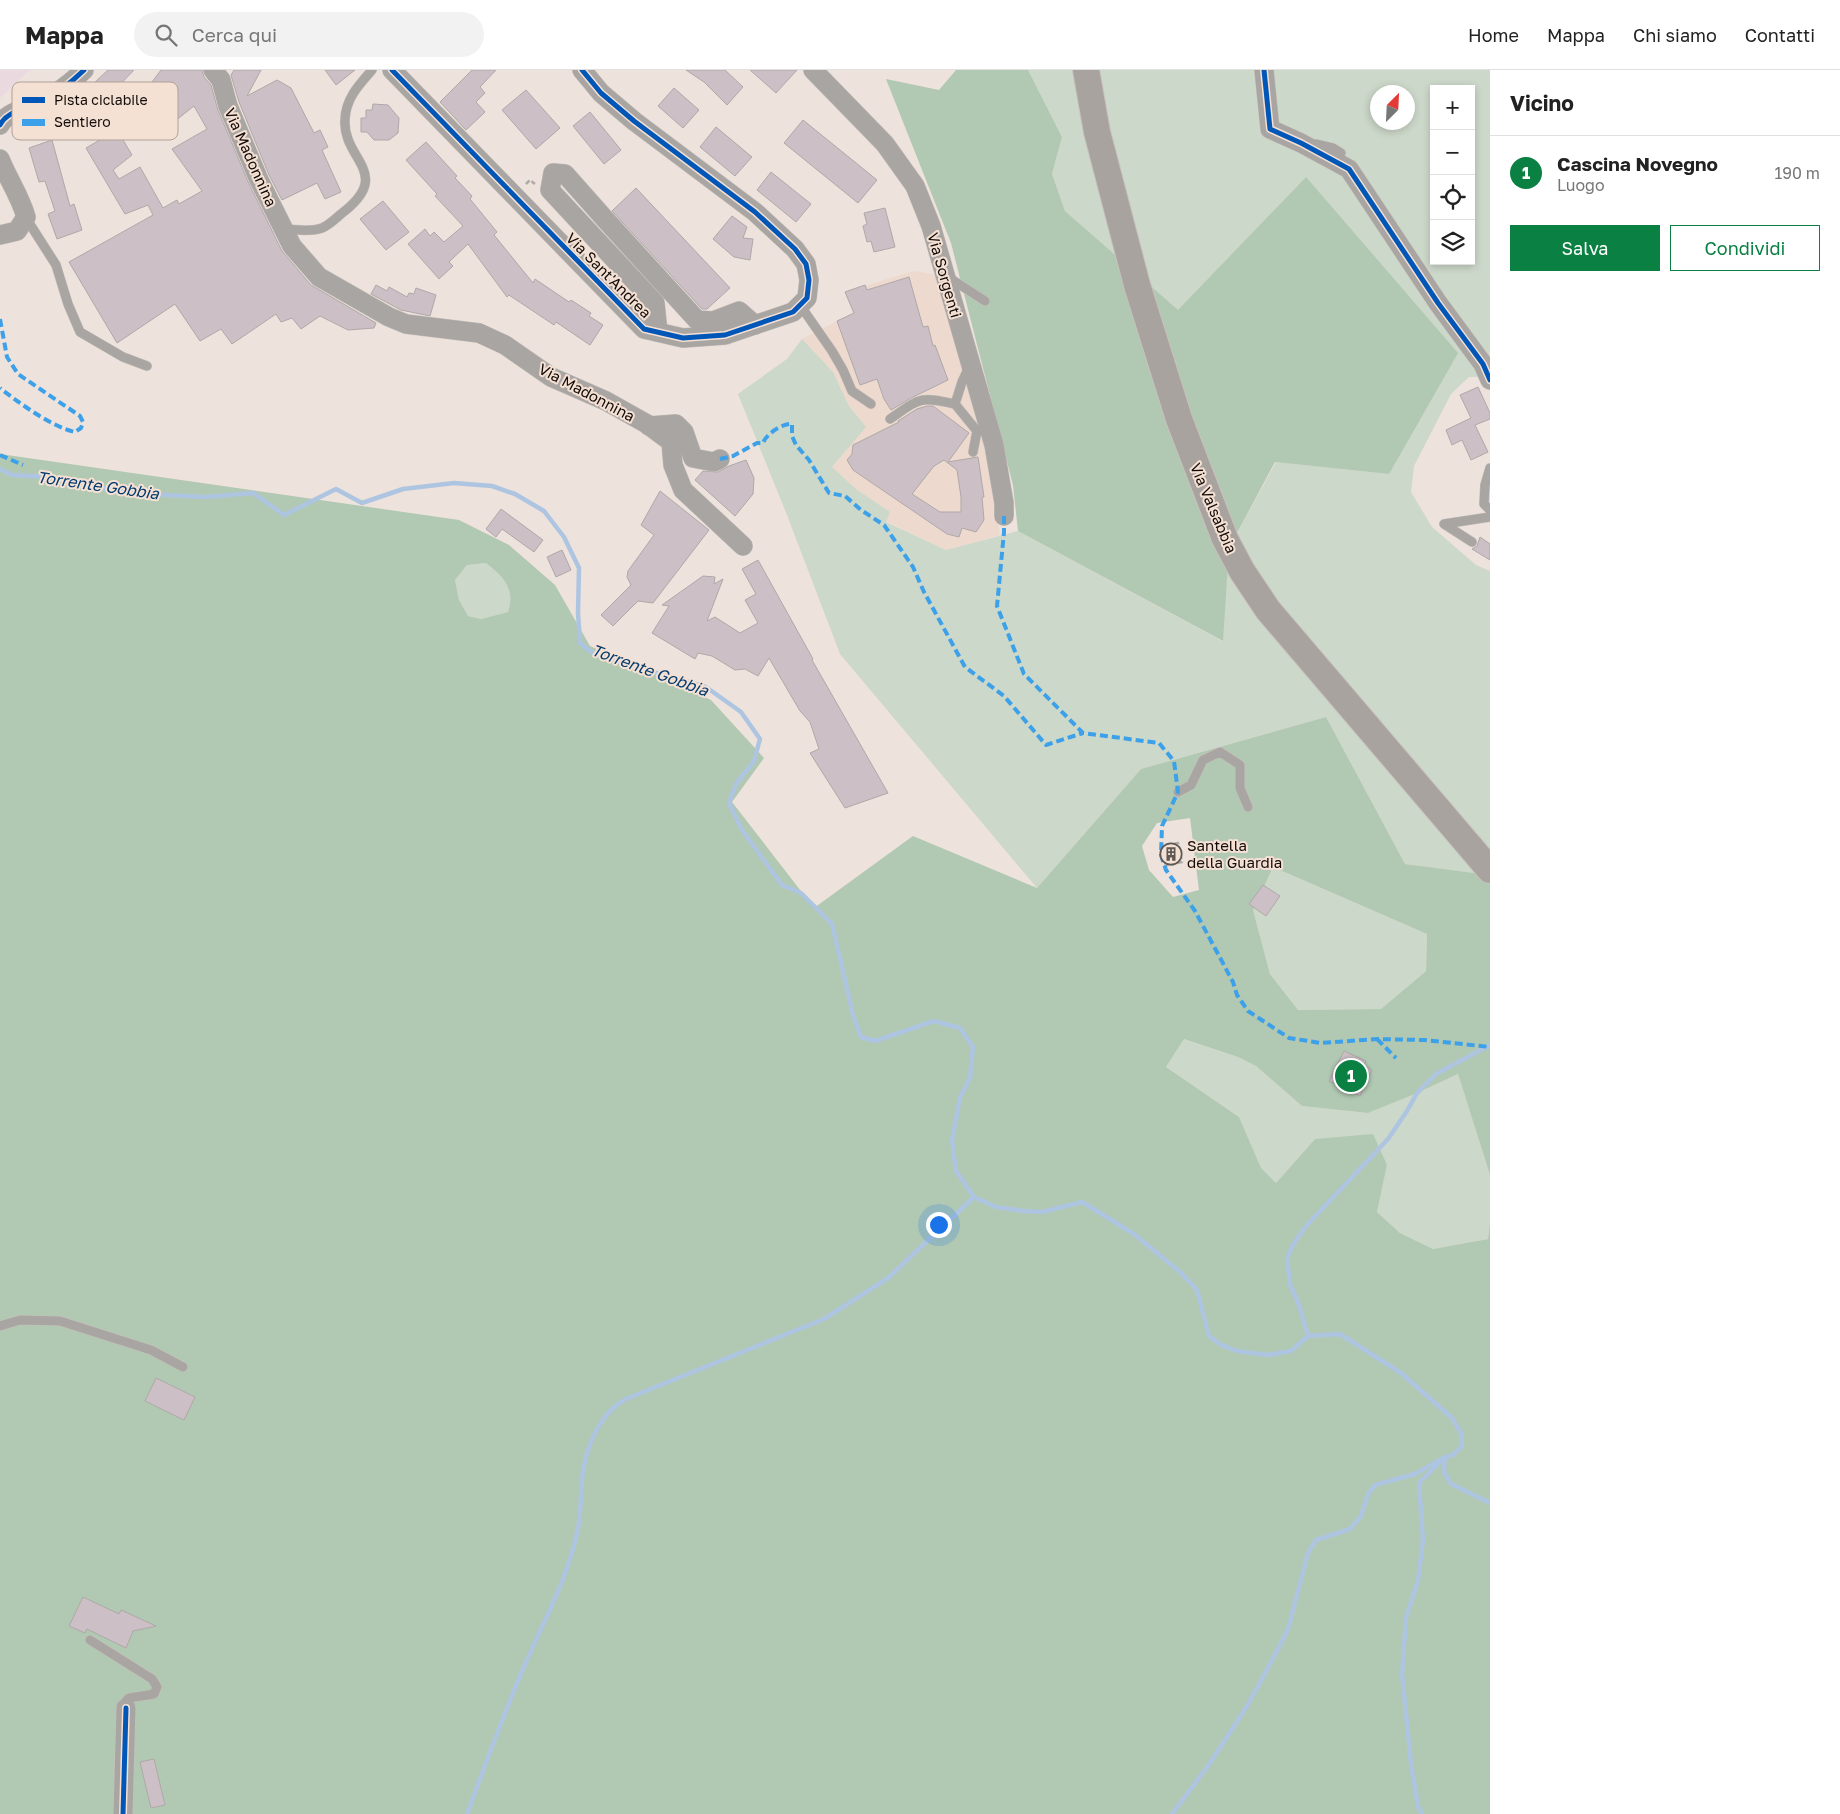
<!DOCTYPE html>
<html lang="it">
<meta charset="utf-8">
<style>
:root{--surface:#fff;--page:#f2f2f2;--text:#222;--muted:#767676;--line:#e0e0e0;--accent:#0b8043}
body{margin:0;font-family:"Golos Text",sans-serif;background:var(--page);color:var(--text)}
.controls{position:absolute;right:15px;top:15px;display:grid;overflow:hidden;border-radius:0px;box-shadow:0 2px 8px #0003}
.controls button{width:45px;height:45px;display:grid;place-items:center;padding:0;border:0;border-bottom:1px solid var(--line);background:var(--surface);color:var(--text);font:25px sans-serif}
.compass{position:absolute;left:1370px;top:15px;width:45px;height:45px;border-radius:50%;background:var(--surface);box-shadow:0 2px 8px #0003;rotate:24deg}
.you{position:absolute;left:938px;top:1154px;width:18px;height:18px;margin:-12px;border:4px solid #fff;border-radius:50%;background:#1a73e8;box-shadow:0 0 0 8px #1a73e833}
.badge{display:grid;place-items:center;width:32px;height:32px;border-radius:50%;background:var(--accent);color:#fff;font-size:16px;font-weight:700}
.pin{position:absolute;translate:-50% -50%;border:2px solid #fff;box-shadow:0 1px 5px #0006}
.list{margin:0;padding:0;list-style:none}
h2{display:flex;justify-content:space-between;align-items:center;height:65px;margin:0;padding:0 20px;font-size:21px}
h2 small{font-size:16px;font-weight:400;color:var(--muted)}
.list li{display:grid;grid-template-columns:32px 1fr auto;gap:15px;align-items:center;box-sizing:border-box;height:75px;padding:0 20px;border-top:1px solid var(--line)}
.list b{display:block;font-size:19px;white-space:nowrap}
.list p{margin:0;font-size:16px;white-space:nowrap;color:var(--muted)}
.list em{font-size:16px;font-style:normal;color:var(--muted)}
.actions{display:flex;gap:10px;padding:15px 20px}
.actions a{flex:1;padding:11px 0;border:1px solid var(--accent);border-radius:0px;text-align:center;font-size:18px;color:var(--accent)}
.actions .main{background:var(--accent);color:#fff}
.icon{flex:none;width:28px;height:28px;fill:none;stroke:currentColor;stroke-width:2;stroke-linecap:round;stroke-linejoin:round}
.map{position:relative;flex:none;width:1490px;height:1744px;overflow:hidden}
header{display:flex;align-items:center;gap:30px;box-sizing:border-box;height:70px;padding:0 25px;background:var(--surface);border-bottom:1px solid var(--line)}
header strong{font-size:24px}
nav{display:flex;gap:28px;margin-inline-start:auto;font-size:18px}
.search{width:350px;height:45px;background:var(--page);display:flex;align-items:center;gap:12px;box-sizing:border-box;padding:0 18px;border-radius:28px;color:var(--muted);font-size:19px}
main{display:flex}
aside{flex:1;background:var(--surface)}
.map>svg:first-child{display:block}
.built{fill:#edd9ce}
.education{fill:#eadae0}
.green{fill:#ccd8c9;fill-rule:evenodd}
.forest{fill:#b1c8b2;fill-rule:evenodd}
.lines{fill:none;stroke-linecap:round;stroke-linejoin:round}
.stream{stroke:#aec5e1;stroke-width:4.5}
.building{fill:#ccc0c6;stroke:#afa8a8;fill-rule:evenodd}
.lane-casing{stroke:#c8c1bc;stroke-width:10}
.street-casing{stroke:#c8c1bc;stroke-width:20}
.secondary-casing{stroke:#c8c1bc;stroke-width:28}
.path{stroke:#b1aba8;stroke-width:2.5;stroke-dasharray:5 2.5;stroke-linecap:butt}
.lane{stroke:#a9a5a2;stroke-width:9}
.street{stroke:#a9a5a2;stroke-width:19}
.secondary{stroke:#a9a3a0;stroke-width:26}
.quiet{stroke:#3da1e9;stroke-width:4;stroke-dasharray:8 4;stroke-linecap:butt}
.cycleway-casing{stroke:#f5e0d4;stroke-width:8}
.cycleway{stroke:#0057b8;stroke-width:5}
.labels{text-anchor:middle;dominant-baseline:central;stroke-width:4;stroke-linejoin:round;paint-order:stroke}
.street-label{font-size:15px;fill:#130d09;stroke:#f5e0d4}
.poi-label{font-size:15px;fill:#130d09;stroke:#f5e0d4;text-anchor:start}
.water-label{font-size:16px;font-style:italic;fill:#023b6f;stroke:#f5e0d4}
.key{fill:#f5e0d4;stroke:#b1a197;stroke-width:1}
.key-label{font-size:14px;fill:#130d09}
</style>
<header>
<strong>Mappa</strong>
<div class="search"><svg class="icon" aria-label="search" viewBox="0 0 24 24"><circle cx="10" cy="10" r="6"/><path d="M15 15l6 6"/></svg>Cerca qui</div>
<nav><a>Home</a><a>Mappa</a><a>Chi siamo</a><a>Contatti</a></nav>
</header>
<main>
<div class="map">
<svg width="1490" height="1744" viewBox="0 0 1490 1744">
<rect width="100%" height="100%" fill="#ede2dc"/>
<path class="built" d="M 914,201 L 937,205 L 985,365 L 1000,465 L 946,480 L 886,451 L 890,442 L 856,419 L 832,397 L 865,357 L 849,336 L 833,302 L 802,269 L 853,243 L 845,222 Z"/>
<path class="education" d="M 0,0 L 30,0 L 0,28 Z"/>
<g class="green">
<path d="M 1028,0 L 1490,0 L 1490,307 L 1469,307 L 1451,324 L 1414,396 L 1411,422 L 1432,457 L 1476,495 L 1490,501 L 1490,805 L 1405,794 L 1326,647 L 1141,699 L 1037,818 L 840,584 L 787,445 L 738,324 L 787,289 L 802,269 L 833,302 L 849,336 L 866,357 L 832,397 L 856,419 L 890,442 L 886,452 L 946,480 L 1018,461 L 1222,571 L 1229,478 L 1276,392 L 1389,404 L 1306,107 L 1178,241 L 1065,141 L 1052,104 L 1062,67 ZM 1434,19 L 1471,19 L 1471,191 L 1434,191 ZM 1378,22 L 1408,22 L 1408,52 L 1378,52 Z"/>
<path d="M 486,493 C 504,506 516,519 508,542 L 481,549 L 468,546 L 459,530 L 455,510 L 467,495 Z"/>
<path d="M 1273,797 L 1427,864 L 1426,901 L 1381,939 L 1298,940 L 1270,904 L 1253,840 Z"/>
<path d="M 1184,969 L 1238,987 L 1256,996 L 1302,1036 L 1368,1043 L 1415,1024 L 1458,1004 L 1490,1105 L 1490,1152 L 1488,1169 L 1433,1179 L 1400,1163 L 1377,1142 L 1387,1095 L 1315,1069 L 1276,1113 L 1261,1099 L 1239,1047 L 1166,997 Z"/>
</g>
<g class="forest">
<path d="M 956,0 L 1028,0 L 1062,67 L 1052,104 L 1065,141 L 1178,240 L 1306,107 L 1458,283 L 1389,404 L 1275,392 L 1229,478 L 1223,571 L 1018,461 L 1013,415 L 951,173 L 886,9 L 939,20 Z"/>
<path d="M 0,384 L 459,450 L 509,475 L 555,515 L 590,576 L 711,630 L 764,688 L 732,732 L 814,838 L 913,766 L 1037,818 L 1141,699 L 1326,647 L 1405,794 L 1490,805 L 1490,1105 L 1458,1004 L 1415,1024 L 1368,1043 L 1302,1036 L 1256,996 L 1238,987 L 1184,969 L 1166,997 L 1239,1047 L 1261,1098 L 1276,1113 L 1315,1069 L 1373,1064 L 1387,1095 L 1377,1142 L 1400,1163 L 1433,1179 L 1488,1169 L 1490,1152 L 1490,1744 L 0,1744 ZM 486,493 C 503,506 516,519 508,542 L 481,549 L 468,546 L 459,530 L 455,510 L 467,495 ZM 1190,748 L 1199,820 L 1173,827 L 1149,800 L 1142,776 L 1157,753 ZM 1273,797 L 1427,864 L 1426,901 L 1381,939 L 1298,940 L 1270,904 L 1253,840 Z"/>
</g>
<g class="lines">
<g class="stream">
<path d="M 0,399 L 12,405 L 47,407 L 128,423 L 205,427 L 253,423 L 284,445 L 336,419 L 362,433 L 403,419 L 454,413 L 492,416 L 515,424 L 544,441 L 564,467 L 579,498 L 578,543 L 580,573 L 591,582 L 625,594 L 706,617 L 741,642 L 760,669 L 754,691 L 736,714 L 729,733 L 742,760 L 782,815 L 801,823 L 832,854 L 853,945 L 861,967 L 875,971 L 934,951 L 960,958 L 973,977 L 970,1008 L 960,1027 L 952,1071 L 956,1101 L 974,1127 L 996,1137 L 1024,1141 L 1042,1142 L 1082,1132 L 1134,1164 L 1181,1203 L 1197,1220 L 1209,1266 L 1221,1275 L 1237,1281 L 1268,1285 L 1291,1281 L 1308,1266 L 1340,1264 L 1401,1303 L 1452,1348 L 1461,1363 L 1462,1376 L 1453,1385 L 1445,1387 L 1444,1402 L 1451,1414 L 1490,1433"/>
<path d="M 1308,1266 L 1299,1235 L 1290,1214 L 1287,1188 L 1293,1175 L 1306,1156 L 1388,1069 L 1407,1041 L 1417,1023 L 1436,1004 L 1490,975"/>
<path d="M 467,1744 C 484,1698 501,1651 520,1606 C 540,1557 568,1511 578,1458 C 582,1439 580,1420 583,1401 C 587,1374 601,1342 626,1329 L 824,1249 L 888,1208 L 974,1127"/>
<path d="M 1172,1744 L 1210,1693 L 1247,1636 L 1276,1583 L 1288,1559 L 1308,1483 L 1316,1470 L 1350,1459 L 1361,1446 L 1368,1424 L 1375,1415 L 1415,1404 L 1445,1387"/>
<path d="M 1422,1744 L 1418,1736 L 1411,1694 L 1402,1604 L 1406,1547 L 1418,1511 L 1423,1470 L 1419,1413 L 1441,1391"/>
</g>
</g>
<g class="building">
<path d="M 108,0 L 134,0 L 107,28 L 103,24 L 101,25 L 92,15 Z"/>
<path d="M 161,0 L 202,0 L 204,7 L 211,15 L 218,40 L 249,114 L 282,181 L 311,215 L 376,253 L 374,258 L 348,260 L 320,246 L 301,259 L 292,248 L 281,252 L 276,244 L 232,274 L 221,259 L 200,271 L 175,234 L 117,273 L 69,192 L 153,145 L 148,135 L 125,144 L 86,78 L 117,60 L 132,85 L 113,100 L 119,109 L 140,97 L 163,138 L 177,130 L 179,134 L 202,121 L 172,79 L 207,59 L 194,36 L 170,55 L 153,32 L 147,40 L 137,32 Z"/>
<path d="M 234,0 L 261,0 L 247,26 L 277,10 L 291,18 L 314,63 L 320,60 L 328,77 L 322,80 L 341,122 L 325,129 L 317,113 L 282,130 L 269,105 L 239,32 L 231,5 Z"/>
<path d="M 325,0 L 355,0 L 336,15 Z"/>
<path d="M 472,0 L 496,0 L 480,17 L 485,23 L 476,32 L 485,42 L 466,60 L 440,32 Z"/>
<path d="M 686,0 L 725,0 L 743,17 L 727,35 L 704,12 Z"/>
<path d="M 750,0 L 797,0 L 776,23 Z"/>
<path d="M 674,18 L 699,40 L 683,58 L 658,36 Z"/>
<path d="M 526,20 L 560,58 L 536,79 L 502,40 Z"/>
<path d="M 373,34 L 388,35 L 399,48 L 398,63 L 389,70 L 374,70 L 367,62 L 361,62 L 361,48 L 366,48 L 366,40 L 372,40 Z"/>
<path d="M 590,42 L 621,80 L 604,94 L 573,56 Z"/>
<path d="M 803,50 L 877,110 L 858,133 L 784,73 Z"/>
<path d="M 716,57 L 752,87 L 735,106 L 700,77 Z"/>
<path d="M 52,70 L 70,136 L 74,134 L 82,160 L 57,169 L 48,144 L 55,141 L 45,111 L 39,112 L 29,78 Z"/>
<path d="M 426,72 L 457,106 L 455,108 L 472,126 L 470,129 L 497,162 L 494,165 L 533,213 L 535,209 L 569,232 L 571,230 L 591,243 L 589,246 L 603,255 L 590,275 L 556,252 L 554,255 L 509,225 L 507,227 L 468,174 L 449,192 L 453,196 L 439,209 L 408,174 L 425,159 L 430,166 L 434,162 L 444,172 L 463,156 L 435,126 L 437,124 L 406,90 Z"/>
<path d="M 771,102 L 811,134 L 796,152 L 757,120 Z"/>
<path d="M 636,118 L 730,218 L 707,239 L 702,239 L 612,141 Z"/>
<path d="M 383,131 L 409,162 L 386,180 L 360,149 Z"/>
<path d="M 885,138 L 895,177 L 874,182 L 871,171 L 867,172 L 863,156 L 867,154 L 864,143 Z"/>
<path d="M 732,146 L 747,157 L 743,168 L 753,169 L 750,190 L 734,187 L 713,169 Z"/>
<path d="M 909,207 L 923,257 L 928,256 L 933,276 L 935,275 L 948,310 L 911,328 L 891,340 L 884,329 L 877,309 L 860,315 L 837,251 L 854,243 L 845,222 L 865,215 L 867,220 Z"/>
<path d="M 376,215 L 387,221 L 389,217 L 407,227 L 409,223 L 414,224 L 416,218 L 436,225 L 430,246 L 401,240 L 371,224 Z"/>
<path d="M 1478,317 L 1490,343 L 1490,349 L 1475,355 L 1488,382 L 1471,390 L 1462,370 L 1452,375 L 1446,360 L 1471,348 L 1460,325 Z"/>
<path d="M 927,336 L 933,336 L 969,363 L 948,392 L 978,387 L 984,427 L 982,427 L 984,450 L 976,462 L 962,458 L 959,467 L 947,464 L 853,400 L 847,390 L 852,384 L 853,375 L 899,352 L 898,351 L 917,339 ZM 944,390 L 957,400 L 961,427 L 961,442 L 940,442 L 912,424 L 934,396 Z"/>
<path d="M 746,390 L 754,408 L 753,424 L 735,446 L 695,410 L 703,401 L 718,402 L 729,396 Z"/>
<path d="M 660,421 L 709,460 L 653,533 L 638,531 L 613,556 L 601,545 L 631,515 L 627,507 L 628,501 L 654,465 L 641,455 Z"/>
<path d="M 501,439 L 543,470 L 534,482 L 502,459 L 496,467 L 486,459 Z"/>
<path d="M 1480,467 L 1490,474 L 1490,490 L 1472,479 L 1477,476 Z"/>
<path d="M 562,480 L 571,500 L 556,507 L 547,487 Z"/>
<path d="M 758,490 L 813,589 L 812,590 L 888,723 L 845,738 L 810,683 L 819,679 L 810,652 L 800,641 L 769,588 L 758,606 L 745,599 L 735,600 L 712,586 L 698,583 L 695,589 L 652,563 L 669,536 L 662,535 L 703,506 L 715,507 L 714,514 L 723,509 L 707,551 L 715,547 L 740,563 L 758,553 L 745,530 L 756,524 L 742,499 Z"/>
<path d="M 1263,815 L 1280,826 L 1266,846 L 1249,834 Z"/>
<path d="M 1344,981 L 1366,991 L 1364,995 L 1372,1000 L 1360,1026 L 1329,1011 Z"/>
<path d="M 156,1308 L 195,1327 L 184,1350 L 145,1331 Z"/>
<path d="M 83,1527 L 119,1544 L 121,1540 L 156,1556 L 133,1561 L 126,1578 L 87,1559 L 85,1563 L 69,1556 Z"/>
<path d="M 154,1689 L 165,1735 L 151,1738 L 140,1692 Z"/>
</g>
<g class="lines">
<g class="lane-casing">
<g id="lane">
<path d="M 1316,74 L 1333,78 L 1341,83"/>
<path d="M 26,148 L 56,195 L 68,234 L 80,262 L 123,287 L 147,296"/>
<path d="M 284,160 C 297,158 309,163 322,158 C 330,155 339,145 346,140 C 392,102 342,89 345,49 C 346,28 359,15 372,0"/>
<path d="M 948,207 L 985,231"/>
<path d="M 800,235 L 832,281 L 843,300 L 852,321 L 871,334"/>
<path d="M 969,297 L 962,312 L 955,334 L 977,361 L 973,382"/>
<path d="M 890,349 C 920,328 919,326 955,334"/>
<path d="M 1490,398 L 1485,415 L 1484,434 L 1490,440"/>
<path d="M 1472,472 L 1444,454 L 1490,447"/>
<path d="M 1178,722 L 1191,715 L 1203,690 L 1220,682 L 1240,695 L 1240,718 L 1248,737"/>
<path d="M 0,1256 L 20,1250 L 60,1251 L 151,1280 L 183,1297"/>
<path d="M 90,1570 L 152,1609 L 157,1617 L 154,1624 L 129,1628 L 126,1631 L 126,1638"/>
</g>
</g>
<g class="street-casing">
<g id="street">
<path d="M 213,0 L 221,10 L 228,36 L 259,110 L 292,176 L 319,207 L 389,247 L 406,254 L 479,263 L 505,275 L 551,307 L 606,331 L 647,354 L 671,372 L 673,395 L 683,420 L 743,476"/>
<path d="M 392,0 L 644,259 L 683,268 L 725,265 L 793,242 L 807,228 L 809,210 L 806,194 L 795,179 L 755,142 L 634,51 L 601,23 L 582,0"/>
<path d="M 813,0 L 885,74 L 915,116 L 931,156 L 994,375 L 1004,433 L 1004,446"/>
<path d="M 1264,0 L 1270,59 L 1301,73 L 1349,99 L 1438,233 L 1483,294 L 1490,310"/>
<path d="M 0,55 C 7,41 26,39 40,32 C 54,26 73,11 84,0"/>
<path d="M 0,89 C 8,109 20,126 26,147 L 17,161 L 0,165"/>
<path d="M 658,262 L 655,233 L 550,120 L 553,103 L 565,104 L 604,148 L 697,250 L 713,251 L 739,241 L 755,255"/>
<path d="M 649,356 L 676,354 L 684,362 L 693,388 L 714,392 L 720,389"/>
<path d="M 123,1744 L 126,1638"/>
</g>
</g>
<g class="secondary-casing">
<path id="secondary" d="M 1086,0 L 1097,62 L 1137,215 L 1179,349 L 1225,469 L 1242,501 L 1268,540 L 1490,800"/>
</g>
<g class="path">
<path d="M 526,114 L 530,110 L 535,114"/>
<path d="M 1160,777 L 1178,773 L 1182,792 L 1164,796"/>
</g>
<use href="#lane" class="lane"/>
<use href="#street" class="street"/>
<use href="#secondary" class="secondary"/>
<g class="quiet">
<path d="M 0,249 L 7,287 L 18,304 L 80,346 L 83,352 L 81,358 L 75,362 C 52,357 19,333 0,318"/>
<path d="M 0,385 L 23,395"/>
<path d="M 720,389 L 733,386 L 757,373 L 763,373 C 766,364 783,353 792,354 L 792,366 L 796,375 L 809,390 L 829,423 L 845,426 L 861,440 L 884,455 L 913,497 L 924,522 L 965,597 L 1004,626 L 1046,675 L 1083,663"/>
<path d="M 1004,446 L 1004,462 L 997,536 L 1024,604 L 1083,663 L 1159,673 L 1174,691 L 1178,722 L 1162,756 L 1161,785 L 1166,800 L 1195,841 L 1233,912 L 1237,925 L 1248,941 L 1289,968 L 1321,973 L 1377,969 L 1424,970 L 1490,977"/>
<path d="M 1377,969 L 1396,988"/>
</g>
<g class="cycleway-casing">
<g id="cycleway">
<path d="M 392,0 L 644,259 L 683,268 L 725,265 L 793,242 L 807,228 L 809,210 L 806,194 L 795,179 L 755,142 L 634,51 L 601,23 L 582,0"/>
<path d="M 1264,0 L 1270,59 L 1301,73 L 1349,99 L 1438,233 L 1483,294 L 1490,310"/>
<path d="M 0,55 C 7,41 26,39 40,32 C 54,26 73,11 84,0"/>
<path d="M 123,1744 L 126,1638"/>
</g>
</g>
<use href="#cycleway" class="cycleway"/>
</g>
<defs>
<g id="building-ring" transform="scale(1.125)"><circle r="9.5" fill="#f5e0d4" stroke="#5f5853" stroke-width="1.5"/><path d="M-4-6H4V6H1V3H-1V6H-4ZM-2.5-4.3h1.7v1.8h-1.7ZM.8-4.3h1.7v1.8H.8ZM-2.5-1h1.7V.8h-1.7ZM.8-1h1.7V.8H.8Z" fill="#5f5853"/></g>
</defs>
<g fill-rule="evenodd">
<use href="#building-ring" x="1171" y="784"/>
</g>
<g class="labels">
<g class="street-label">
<text transform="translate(251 87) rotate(66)">Via Madonnina</text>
<text transform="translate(609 205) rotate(45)">Via Sant'Andrea</text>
<text transform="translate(945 205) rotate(74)">Via Sorgenti</text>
<text transform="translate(587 322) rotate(28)">Via Madonnina</text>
<text transform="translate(1214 438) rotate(67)">Via Valsabbia</text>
</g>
<g class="poi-label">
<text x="1187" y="775">Santella<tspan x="1187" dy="17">della Guardia</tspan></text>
</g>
<g class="water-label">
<text transform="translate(98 415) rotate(8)">Torrente Gobbia</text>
<text transform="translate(650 600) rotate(20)">Torrente Gobbia</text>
</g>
</g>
<rect x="12" y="12" width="166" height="58" rx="8" class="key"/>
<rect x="22" y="27" width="23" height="6" fill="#0057b8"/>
<rect x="22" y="49" width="23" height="7" fill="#3da1e9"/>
<g class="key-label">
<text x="54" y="35">Pista ciclabile</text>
<text x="54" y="57">Sentiero</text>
</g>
</svg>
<div class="controls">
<button>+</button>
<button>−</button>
<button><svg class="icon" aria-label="locate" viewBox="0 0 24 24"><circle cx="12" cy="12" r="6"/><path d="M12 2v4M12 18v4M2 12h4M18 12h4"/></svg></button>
<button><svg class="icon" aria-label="layers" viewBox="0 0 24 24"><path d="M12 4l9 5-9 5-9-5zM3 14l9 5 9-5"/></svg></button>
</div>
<svg class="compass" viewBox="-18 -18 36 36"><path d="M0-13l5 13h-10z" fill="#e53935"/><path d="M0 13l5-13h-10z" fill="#767676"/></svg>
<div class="you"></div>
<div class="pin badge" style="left:1351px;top:1006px">1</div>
</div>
<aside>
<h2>Vicino<small></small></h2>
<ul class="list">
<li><span class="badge">1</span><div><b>Cascina Novegno</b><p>Luogo</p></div><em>190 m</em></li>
</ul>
<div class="actions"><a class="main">Salva</a><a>Condividi</a></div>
</aside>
</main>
